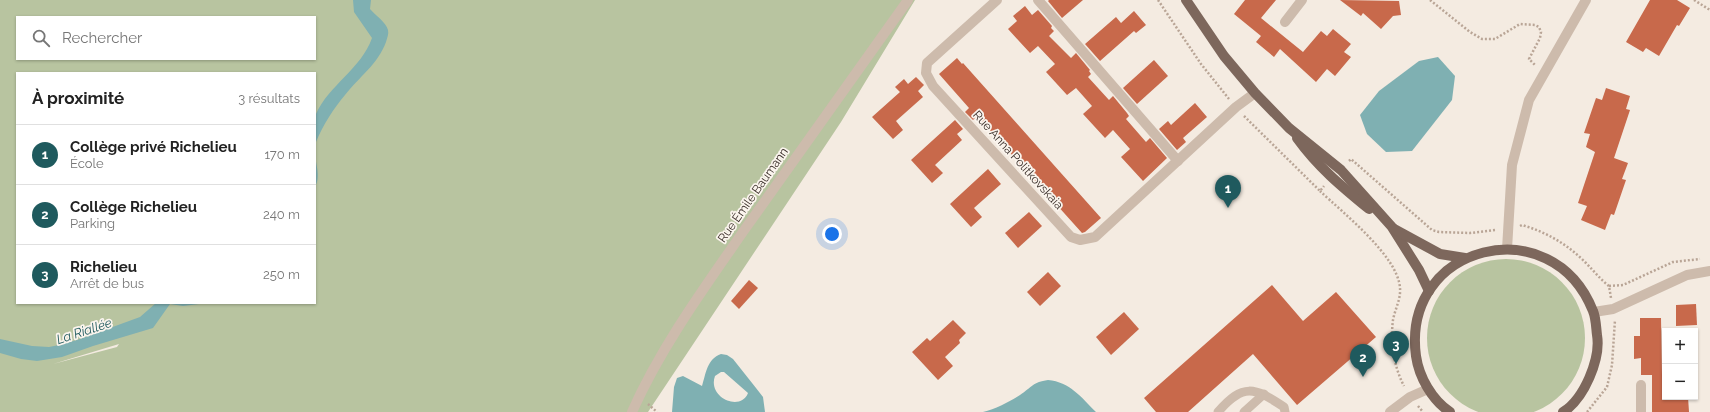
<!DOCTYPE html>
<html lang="fr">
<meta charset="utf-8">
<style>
:root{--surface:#fff;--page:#f6f6f6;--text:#222;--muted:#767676;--line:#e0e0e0;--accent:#1f5a5e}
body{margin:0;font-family:Raleway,sans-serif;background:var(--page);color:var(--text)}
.controls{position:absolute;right:12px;bottom:12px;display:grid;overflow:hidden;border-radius:0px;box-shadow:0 1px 3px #0004}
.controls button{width:36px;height:36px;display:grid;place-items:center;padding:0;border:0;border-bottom:1px solid var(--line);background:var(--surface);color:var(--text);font:20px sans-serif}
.you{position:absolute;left:832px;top:234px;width:14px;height:14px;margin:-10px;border:3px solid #fff;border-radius:50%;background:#1a73e8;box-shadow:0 0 0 6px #1a73e833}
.badge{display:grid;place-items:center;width:26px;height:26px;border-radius:50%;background:var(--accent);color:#fff;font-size:13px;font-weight:700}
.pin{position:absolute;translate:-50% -33px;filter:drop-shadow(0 1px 2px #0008)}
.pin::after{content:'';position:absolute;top:21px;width:14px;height:12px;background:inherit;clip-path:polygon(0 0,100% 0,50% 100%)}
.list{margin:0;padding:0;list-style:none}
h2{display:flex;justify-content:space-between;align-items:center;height:52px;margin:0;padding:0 16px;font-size:17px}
h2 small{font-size:13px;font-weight:400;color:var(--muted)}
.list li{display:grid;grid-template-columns:26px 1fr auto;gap:12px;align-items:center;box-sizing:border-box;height:60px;padding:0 16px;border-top:1px solid var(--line)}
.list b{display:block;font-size:15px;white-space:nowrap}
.list p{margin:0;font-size:13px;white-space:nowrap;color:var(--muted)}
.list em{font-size:13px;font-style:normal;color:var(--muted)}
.icon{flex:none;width:22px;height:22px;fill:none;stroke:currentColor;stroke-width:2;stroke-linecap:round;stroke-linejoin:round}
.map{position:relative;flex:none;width:1710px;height:412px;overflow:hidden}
.search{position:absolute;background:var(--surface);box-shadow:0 1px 3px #0004;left:16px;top:16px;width:300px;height:44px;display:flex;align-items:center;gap:10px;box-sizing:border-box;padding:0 14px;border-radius:0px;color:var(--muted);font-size:15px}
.panel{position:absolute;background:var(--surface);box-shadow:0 1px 3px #0004;left:16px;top:72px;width:300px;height:232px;border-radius:0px}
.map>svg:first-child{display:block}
.green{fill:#b8c4a0;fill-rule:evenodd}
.water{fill:#7fb0b2;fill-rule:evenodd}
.building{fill:#c8694b}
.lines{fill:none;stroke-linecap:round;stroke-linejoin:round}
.path{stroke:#b9a596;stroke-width:2.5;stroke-dasharray:2 2;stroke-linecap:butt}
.lane{stroke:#cdbbac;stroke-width:9}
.street{stroke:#cdbbac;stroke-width:10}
.primary{stroke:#7d675c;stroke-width:10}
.labels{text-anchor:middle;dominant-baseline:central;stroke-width:3.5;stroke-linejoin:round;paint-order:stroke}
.street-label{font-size:12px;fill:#3b302b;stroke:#fbf5ee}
.water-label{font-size:13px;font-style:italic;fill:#1f5a5e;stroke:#fbf5ee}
</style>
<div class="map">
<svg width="1710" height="412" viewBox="0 0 1710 412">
<rect width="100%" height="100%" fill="#f4ebe1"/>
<g class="green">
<path d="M 0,0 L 915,0 L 841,122 L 648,412 L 0,412 ZM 17,17 L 315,17 L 315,59 L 17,59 ZM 17,73 L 315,73 L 315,303 L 17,303 ZM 119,344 L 117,347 L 53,364 Z"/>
<circle cx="1506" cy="338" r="79"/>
</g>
<g class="water">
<path d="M 353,0 L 371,0 L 370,9 C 375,15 386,22 388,30 C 389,34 387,38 386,42 C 378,64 359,77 345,95 C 334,108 323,125 316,142 C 311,157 323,173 315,187 C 315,174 312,122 316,114 C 329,85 361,69 372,38 L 354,12 Z"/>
<path d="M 1438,57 L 1455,76 L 1452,100 L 1412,151 L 1386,152 L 1367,134 L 1360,115 L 1379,91 L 1419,61 Z"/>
<path d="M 156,303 L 207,303 L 183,306 L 170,304 L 153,328 L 93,346 L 62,357 L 37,361 L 21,359 L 0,353 L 0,339 L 32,346 L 49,347 L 59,345 L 77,340 L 140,317 Z"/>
<path d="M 721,354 L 727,355 L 733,359 L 756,388 L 763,397 L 765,412 L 672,412 L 674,387 L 677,378 L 683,376 L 702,386 C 706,373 707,359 721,354 ZM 721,372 L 724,372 L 748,393 C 741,412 707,398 715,376 Z"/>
<path d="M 1048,380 C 1070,382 1081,397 1096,412 L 983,412 C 996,409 1009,402 1020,395 C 1032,387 1033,382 1048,380 Z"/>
</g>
<g class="building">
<path d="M 1049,0 L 1083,0 L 1062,18 L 1048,1 Z"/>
<path d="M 1245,0 L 1276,0 L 1261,18 L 1303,52 L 1321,31 L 1327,36 L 1333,29 L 1351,44 L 1344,52 L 1351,57 L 1335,76 L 1327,69 L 1316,82 L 1280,49 L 1274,57 L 1256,42 L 1261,36 L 1234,14 Z"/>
<path d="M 1340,0 L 1399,1 L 1401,15 L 1393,16 L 1381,29 L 1363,13 L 1361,16 Z"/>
<path d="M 1650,0 L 1677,0 L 1690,8 L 1679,26 L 1677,25 L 1659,56 L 1646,48 L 1643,52 L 1626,42 Z"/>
<path d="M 1025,6 L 1032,15 L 1038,10 L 1052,26 L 1051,28 L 1054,31 L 1049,36 L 1071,58 L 1076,53 L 1090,70 L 1089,71 L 1091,74 L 1088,77 L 1109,100 L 1113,96 L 1127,113 L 1129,116 L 1126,119 L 1146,142 L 1150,138 L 1167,158 L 1143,181 L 1121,157 L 1130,149 L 1113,130 L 1105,138 L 1083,114 L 1092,106 L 1076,88 L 1067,95 L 1046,72 L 1055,64 L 1038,46 L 1030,53 L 1008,29 L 1017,21 L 1013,16 Z"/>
<path d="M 1134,11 L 1146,25 L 1136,33 L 1134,31 L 1100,61 L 1085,44 L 1116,17 L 1121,23 Z"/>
<path d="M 957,58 L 962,64 L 963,63 L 1101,218 L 1085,232 L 1082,233 L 977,116 L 973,120 L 965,112 L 969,108 L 939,74 Z"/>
<path d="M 1154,60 L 1168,76 L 1137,104 L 1123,88 Z"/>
<path d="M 916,77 L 924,85 L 918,91 L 923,97 L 896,121 L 903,130 L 893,139 L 872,117 L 900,92 L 895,87 L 904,79 L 908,84 Z"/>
<path d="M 1606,88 L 1630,96 L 1626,109 L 1630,110 L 1614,158 L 1628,163 L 1622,179 L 1626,180 L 1614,215 L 1611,214 L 1605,230 L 1581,220 L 1587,206 L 1578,203 L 1595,152 L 1586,147 L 1590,134 L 1584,133 L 1596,98 L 1602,100 Z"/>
<path d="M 1195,103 L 1207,117 L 1183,138 L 1186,142 L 1177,150 L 1159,129 L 1168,121 L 1171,125 Z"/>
<path d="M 955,120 L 963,129 L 957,134 L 962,140 L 935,165 L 943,173 L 932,183 L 911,160 Z"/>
<path d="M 988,169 L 1001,184 L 974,208 L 982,217 L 971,227 L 950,204 Z"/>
<path d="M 1029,212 L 1042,226 L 1018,248 L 1005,233 Z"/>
<path d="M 1048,272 L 1061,286 L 1040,306 L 1027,292 Z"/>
<path d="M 749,280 L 758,288 L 739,309 L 731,301 Z"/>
<path d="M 1272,285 L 1303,321 L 1336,292 L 1376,337 L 1297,405 L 1253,354 L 1188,412 L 1156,412 L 1144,398 Z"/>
<path d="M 1696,304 L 1697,325 L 1676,326 L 1676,305 Z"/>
<path d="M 1124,312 L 1139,329 L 1111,355 L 1096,337 Z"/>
<path d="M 1640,318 L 1661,318 L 1662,375 L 1665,375 L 1665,397 L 1688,397 L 1689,412 L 1652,412 L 1652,375 L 1641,375 L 1641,358 L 1634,359 L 1634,336 L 1640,336 Z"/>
<path d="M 953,320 L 966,333 L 959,340 L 960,343 L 945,357 L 953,366 L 938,380 L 912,352 L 927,338 L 930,341 Z"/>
</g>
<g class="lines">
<g class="path">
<path d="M 1158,0 L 1201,64 L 1229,99"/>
<path d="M 1430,0 L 1470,32 L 1482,39 L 1495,39 L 1520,24 L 1535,25 L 1539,27 L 1541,32 L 1540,38 L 1529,59 L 1535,65"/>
<path d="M 1694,0 L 1710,10"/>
<path d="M 1244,116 L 1320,191 L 1324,186"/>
<path d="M 1349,161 L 1351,159 L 1432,230 L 1439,232 L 1470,233 L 1496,230"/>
<path d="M 1320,191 C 1343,213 1398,256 1400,288 C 1401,299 1395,309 1393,320 C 1390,342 1394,367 1404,386"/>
<path d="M 1520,226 L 1522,225 C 1546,232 1567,244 1585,262 C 1593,270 1600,279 1609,286 L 1611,298"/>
<path d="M 1609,286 L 1623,285 L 1673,262 L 1700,259"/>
<path d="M 648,404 L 657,412"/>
<path d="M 1418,406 L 1423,412"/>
<path d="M 1587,412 L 1607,387 L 1612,365 L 1615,320"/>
</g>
<g class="lane">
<path d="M 1218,412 C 1243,383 1254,387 1284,407 L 1285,412"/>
<path d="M 1244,412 L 1264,394"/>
</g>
<g class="street">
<path d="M 997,0 L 927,63 L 926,73 L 933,86 L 1071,237 L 1080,240 L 1095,237 L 1236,107 L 1255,93"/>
<path d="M 1038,0 L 1178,161"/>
<path d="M 1285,22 L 1302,0"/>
<path d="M 1507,249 L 1512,165 L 1529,100 L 1586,0"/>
<path d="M 1594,312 L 1613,309 L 1687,275 L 1710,271"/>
<path d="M 1641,385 L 1641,412"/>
<path d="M 632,412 C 661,347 704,288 745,229 C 799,152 854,76 908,0"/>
<path d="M 1390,412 L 1410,397 L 1428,389"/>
</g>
<g class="primary">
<path d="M 1186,0 L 1224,56 L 1255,93 L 1289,128 L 1341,170 L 1392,227 L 1419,270 L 1429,291"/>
<path d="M 1297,138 C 1318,167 1341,186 1369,209"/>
<path d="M 1394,229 L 1440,254 L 1465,258"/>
<path d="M 1450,412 C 1432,400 1419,377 1416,356 C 1401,244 1552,207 1593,311 C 1596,318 1596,327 1597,335 C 1601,359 1584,399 1563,412"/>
</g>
</g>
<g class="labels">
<g class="street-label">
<text transform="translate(1018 160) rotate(48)">Rue Anna Politkovskaia</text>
<text transform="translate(753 195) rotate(-55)">Rue Émile Baumann</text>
</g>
<g class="water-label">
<text transform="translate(84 331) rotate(-18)">La Riallée</text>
</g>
</g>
</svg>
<div class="controls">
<button>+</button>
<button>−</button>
</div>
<div class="you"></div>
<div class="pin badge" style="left:1228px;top:208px">1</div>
<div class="pin badge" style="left:1363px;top:377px">2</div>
<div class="pin badge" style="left:1396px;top:364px">3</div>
<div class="search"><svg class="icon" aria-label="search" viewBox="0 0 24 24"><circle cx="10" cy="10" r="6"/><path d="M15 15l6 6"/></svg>Rechercher</div>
<section class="panel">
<h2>À proximité<small>3 résultats</small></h2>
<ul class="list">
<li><span class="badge">1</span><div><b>Collège privé Richelieu</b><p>École</p></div><em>170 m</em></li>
<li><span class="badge">2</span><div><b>Collège Richelieu</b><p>Parking</p></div><em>240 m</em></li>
<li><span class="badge">3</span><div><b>Richelieu</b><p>Arrêt de bus</p></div><em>250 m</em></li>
</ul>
</section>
</div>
